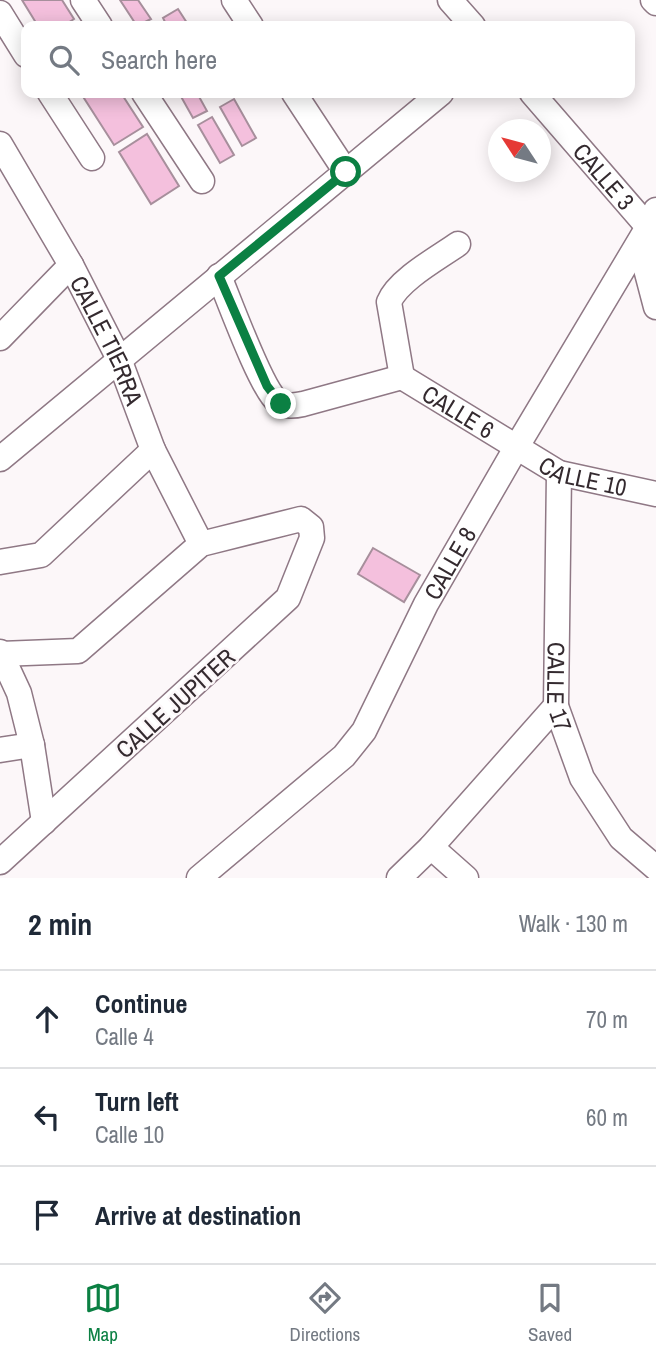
<!DOCTYPE html>
<meta charset="utf-8">
<style>
:root{--surface:#fff;--page:#f2f2f3;--text:#1f2937;--muted:#747a83;--line:#e0e1e3;--accent:#0b8043}
body{margin:0;font-family:"Archivo Narrow",sans-serif;background:var(--page);color:var(--text)}
.compass{position:absolute;left:488px;top:119px;width:63px;height:63px;border-radius:50%;background:var(--surface);box-shadow:0 4px 18px #0003;rotate:306deg}
.stop{position:absolute;width:21px;height:21px;margin:-16px;border:5px solid #0b8043;border-radius:50%;background:#fff}
.stop.end{background:#0b8043;border-color:#fff;box-shadow:0 2px 7px #0008}
.list{margin:0;padding:0;list-style:none}
h2{display:flex;justify-content:space-between;align-items:center;height:91px;margin:0;padding:0 28px;font-size:30px}
h2 small{font-size:23px;font-weight:400;color:var(--muted)}
.list li{display:grid;grid-template-columns:46px 1fr auto;gap:21px;align-items:center;box-sizing:border-box;height:98px;padding:0 28px;border-top:2px solid var(--line)}
.list b{display:block;font-size:26px;white-space:nowrap}
.list p{margin:0;font-size:23px;white-space:nowrap;color:var(--muted)}
.list em{font-size:23px;font-style:normal;color:var(--muted)}
.icon{flex:none;width:38px;height:38px;fill:none;stroke:currentColor;stroke-width:2;stroke-linecap:round;stroke-linejoin:round}
.map{position:relative;flex:none;width:656px;height:878px;overflow:hidden}
.search{position:absolute;background:var(--surface);box-shadow:0 4px 18px #0003;left:21px;right:21px;top:21px;height:77px;display:flex;align-items:center;gap:18px;box-sizing:border-box;padding:0 24px;border-radius:14px;color:var(--muted);font-size:26px}
.sheet{height:385px;background:var(--surface)}
nav{display:flex;justify-content:space-around;align-items:center;box-sizing:border-box;height:98px;border-top:2px solid var(--line);background:var(--surface);font-size:19px;color:var(--muted)}
nav a{display:grid;justify-items:center;gap:4px}
nav .on{color:var(--accent)}
.map>svg:first-child{display:block}
.building{fill:#f4c0dd;stroke:#a78f9c;stroke-width:2}
.lines{fill:none;stroke-linecap:round;stroke-linejoin:round}
.minor-casing{stroke:#8f7885;stroke-width:27}
.minor{stroke:#fff;stroke-width:24}
.route{stroke:#0b8043;stroke-width:9}
.labels{text-anchor:middle;dominant-baseline:central;stroke-width:5;stroke-linejoin:round;paint-order:stroke}
.street-label{font-size:24px;fill:#342a2f;stroke:#fcf7f9}
</style>
<div class="map">
<svg width="656" height="878" viewBox="0 0 656 878">
<rect width="100%" height="100%" fill="#fcf7f9"/>
<g class="building">
<path d="M 22,0 L 62,0 L 74,19 L 63,26 L 38,26 Z"/>
<path d="M 120,0 L 138,0 L 151,19 L 137,26 Z"/>
<path d="M 178,9 L 189,26 L 167,26 L 163,18 Z"/>
<path d="M 85,93 L 121,93 L 143,127 L 114,145 L 82,95 Z"/>
<path d="M 179,93 L 197,93 L 207,111 L 193,118 Z"/>
<path d="M 234,99 L 256,138 L 242,146 L 220,107 Z"/>
<path d="M 212,117 L 234,155 L 220,163 L 198,125 Z"/>
<path d="M 147,134 L 179,186 L 151,204 L 119,152 Z"/>
<path d="M 373,548 L 420,575 L 404,602 L 358,574 Z"/>
</g>
<g class="lines">
<g class="minor-casing">
<g id="minor">
<path d="M 83,0 L 100,26"/>
<path d="M 234,0 L 251,26"/>
<path d="M 450,0 L 473,26"/>
<path d="M 653,0 L 656,3"/>
<path d="M 0,13 L 26,55"/>
<path d="M 50,93 L 92,158"/>
<path d="M 144,93 L 202,181"/>
<path d="M 294,93 L 346,172"/>
<path id="s1" d="M 532,93 L 648,227 L 646,269 L 656,307"/>
<path id="s2" d="M 0,144 L 71,265 L 119,359 L 153,450 L 201,544"/>
<path d="M 219,276 C 229,300 261,388 277,401 C 285,407 294,406 303,404 L 402,377"/>
<path d="M 0,338 L 71,265"/>
<path id="s3" d="M 402,377 L 559,473 L 656,494"/>
<path d="M 402,377 L 389,302 C 398,280 438,258 458,244"/>
<path d="M 0,459 L 441,93"/>
<path id="s4" d="M 559,473 L 556,706 L 582,778 L 621,838 L 656,868"/>
<path d="M 0,562 L 41,555 L 153,450"/>
<path d="M 0,652 L 19,693 L 32,745 L 44,822"/>
<path d="M 0,654 L 78,651 L 201,544 L 301,519 L 311,527 L 312,538 L 288,598 L 0,862"/>
<path d="M 0,750 L 32,745"/>
<path d="M 431,847 L 466,878"/>
<path id="s5" d="M 199,878 L 344,756 L 364,731 L 426,604 L 516,448 L 648,227 L 656,210"/>
<path d="M 399,878 L 431,847 L 556,706"/>
</g>
</g>
<use href="#minor" class="minor"/>
</g>
<g class="lines">
<path class="route" d="M 281,404 L 267,386 L 219,276 L 346,172"/>
</g>
<g class="labels">
<g class="street-label">
<text stroke="none"><textPath href="#s1" startOffset="110">CALLE 3</textPath></text>
<text stroke="none"><textPath href="#s2" startOffset="224">CALLE TIERRA</textPath></text>
<text stroke="none"><textPath href="#s3" startOffset="66">CALLE 6</textPath></text>
<text stroke="none"><textPath href="#s3" startOffset="208">CALLE 10</textPath></text>
<text stroke="none"><textPath href="#s5" startOffset="410">CALLE 8</textPath></text>
<text stroke="none"><textPath href="#s4" startOffset="214">CALLE 17</textPath></text>
<text transform="translate(175 703) rotate(-42)">CALLE JUPITER</text>
</g>
</g>
</svg>
<svg class="compass" viewBox="-18 -18 36 36"><path d="M0-13l5 13h-10z" fill="#e53935"/><path d="M0 13l5-13h-10z" fill="#747a83"/></svg>
<div class="stop" style="left:346px;top:172px"></div>
<div class="stop end" style="left:281px;top:404px"></div>
<div class="search"><svg class="icon" aria-label="search" viewBox="0 0 24 24"><circle cx="10" cy="10" r="6"/><path d="M15 15l6 6"/></svg>Search here</div>
</div>
<section class="sheet">
<h2>2 min<small>Walk · 130 m</small></h2>
<ul class="list">
<li><svg class="icon" aria-label="ahead" viewBox="0 0 24 24"><path d="M12 20V5M6 11l6-6 6 6"/></svg><div><b>Continue</b><p>Calle 4</p></div><em>70 m</em></li>
<li><svg class="icon" aria-label="left" viewBox="0 0 24 24"><path d="M17 20v-9H6M10 6l-5 5 5 5"/></svg><div><b>Turn left</b><p>Calle 10</p></div><em>60 m</em></li>
<li><svg class="icon" aria-label="arrive" viewBox="0 0 24 24"><path d="M6 21V4h12l-3 4 3 4H6"/></svg><div><b>Arrive at destination</b></div></li>
</ul>
</section>
<nav>
<a class="on"><svg class="icon" aria-label="map" viewBox="0 0 24 24"><path d="M3 6l6-2 6 2 6-2v14l-6 2-6-2-6 2zM9 4v14M15 6v14"/></svg>Map</a>
<a><svg class="icon" aria-label="directions" viewBox="0 0 24 24"><path d="M12 3l9 9-9 9-9-9zM9 14v-3h6M13 9l2 2-2 2"/></svg>Directions</a>
<a><svg class="icon" aria-label="saved" viewBox="0 0 24 24"><path d="M7 4h10v16l-5-4-5 4z"/></svg>Saved</a>
</nav>
